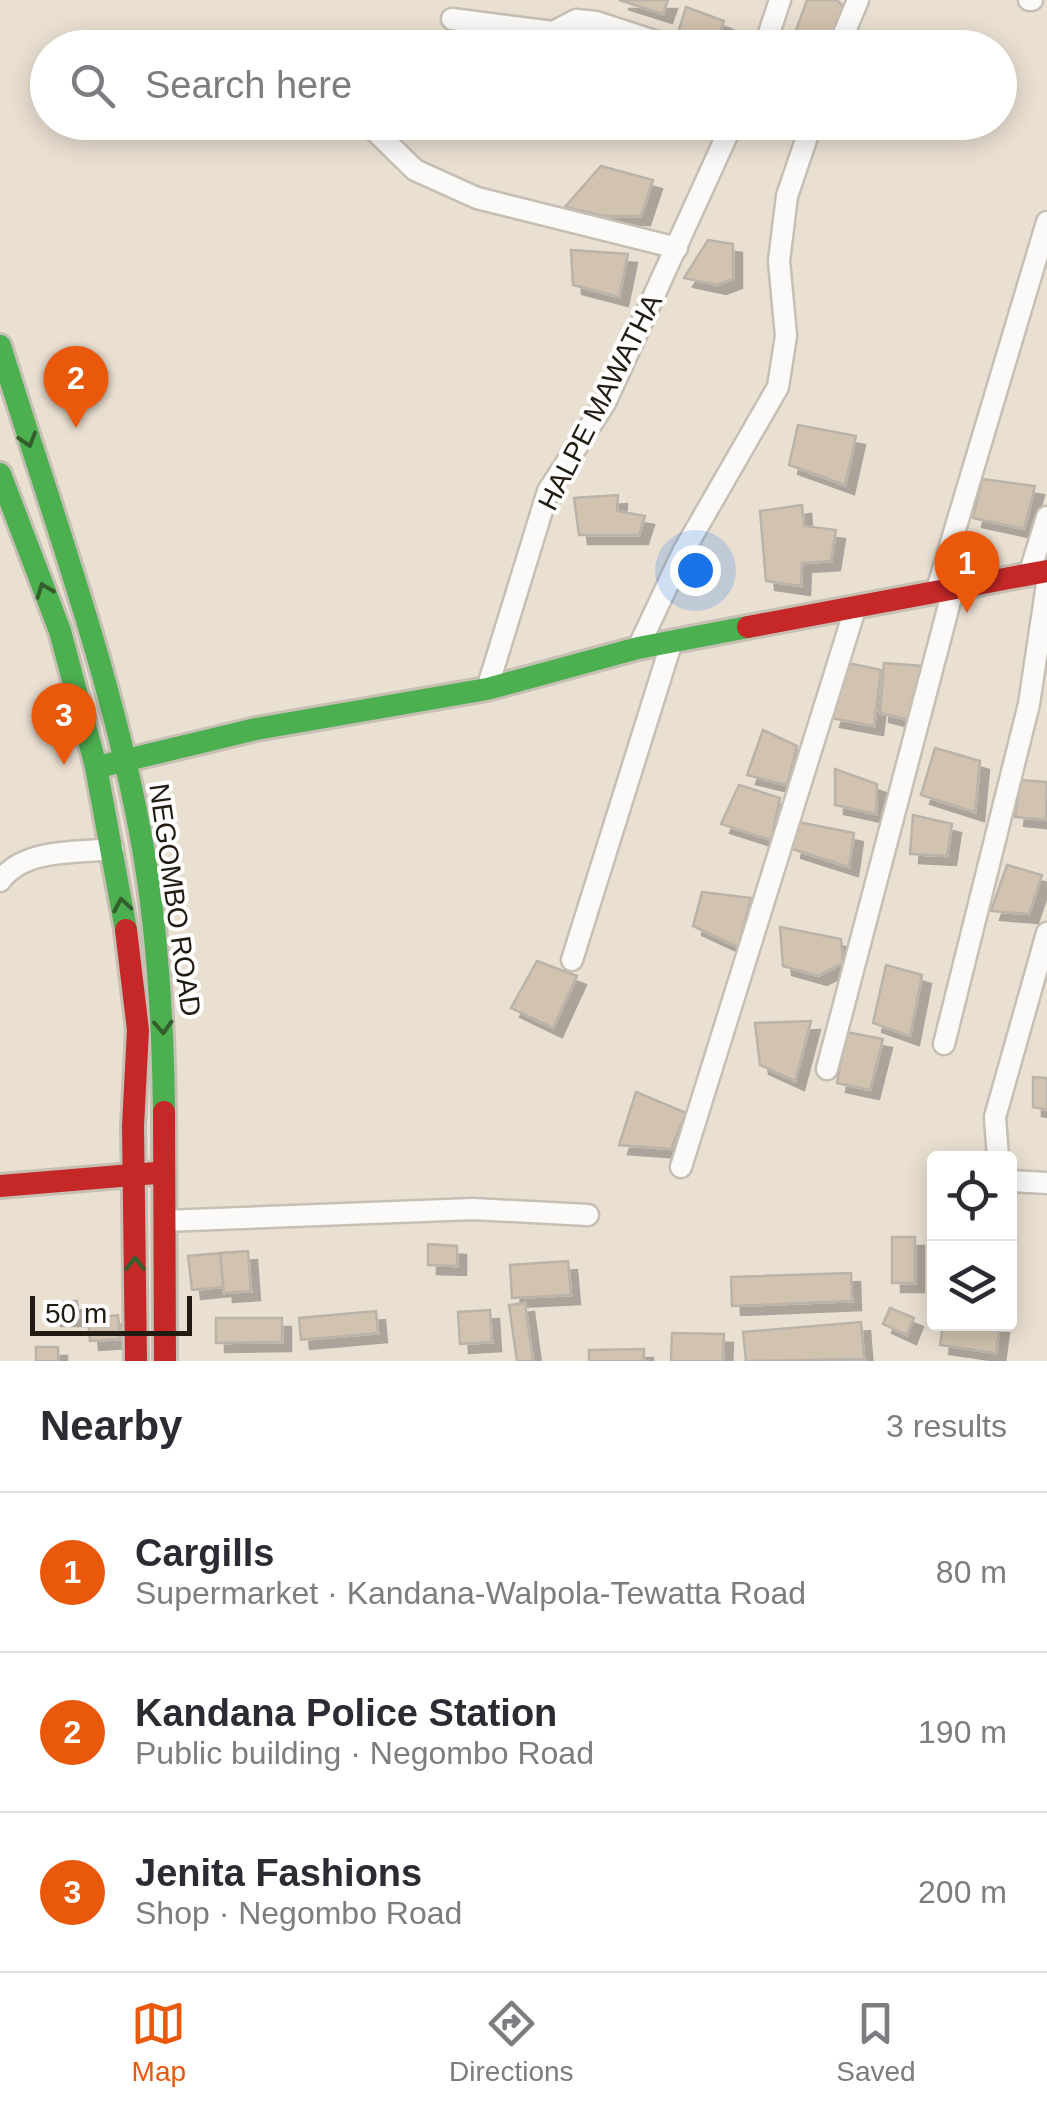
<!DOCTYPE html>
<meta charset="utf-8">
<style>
:root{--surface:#fff;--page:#f7f7f7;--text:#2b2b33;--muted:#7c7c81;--line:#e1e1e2;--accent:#ea580c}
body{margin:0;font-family:Helvetica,sans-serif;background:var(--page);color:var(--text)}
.controls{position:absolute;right:30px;bottom:30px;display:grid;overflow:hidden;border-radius:10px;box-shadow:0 5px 25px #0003}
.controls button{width:90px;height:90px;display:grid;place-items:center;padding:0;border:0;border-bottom:2px solid var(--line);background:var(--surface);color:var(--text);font:50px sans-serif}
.scale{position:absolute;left:30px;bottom:25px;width:162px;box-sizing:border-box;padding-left:10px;border:5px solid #221b11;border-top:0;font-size:28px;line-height:35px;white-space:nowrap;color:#221b11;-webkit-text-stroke:8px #fff;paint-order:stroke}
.you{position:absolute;left:695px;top:570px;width:35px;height:35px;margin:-25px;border:8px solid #fff;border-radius:50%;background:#1a73e8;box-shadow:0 0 0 15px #1a73e833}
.badge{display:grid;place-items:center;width:65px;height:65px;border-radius:50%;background:var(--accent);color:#fff;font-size:32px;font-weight:700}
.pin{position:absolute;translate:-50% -82px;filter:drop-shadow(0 2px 5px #0008)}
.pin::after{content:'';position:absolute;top:52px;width:35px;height:30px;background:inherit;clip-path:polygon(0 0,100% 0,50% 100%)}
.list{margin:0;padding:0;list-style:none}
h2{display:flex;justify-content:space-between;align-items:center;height:130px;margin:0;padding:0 40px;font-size:42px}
h2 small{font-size:32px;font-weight:400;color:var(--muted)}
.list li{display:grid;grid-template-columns:65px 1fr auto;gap:30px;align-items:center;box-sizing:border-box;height:160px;padding:0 40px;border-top:2px solid var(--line)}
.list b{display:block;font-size:38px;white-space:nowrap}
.list p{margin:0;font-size:32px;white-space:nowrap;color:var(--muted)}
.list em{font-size:32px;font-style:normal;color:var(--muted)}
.icon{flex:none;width:55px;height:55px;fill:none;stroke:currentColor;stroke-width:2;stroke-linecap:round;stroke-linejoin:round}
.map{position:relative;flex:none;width:1047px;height:1361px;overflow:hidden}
.search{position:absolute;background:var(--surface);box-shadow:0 5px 25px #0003;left:30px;right:30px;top:30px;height:110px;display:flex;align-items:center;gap:25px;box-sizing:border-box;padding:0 35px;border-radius:55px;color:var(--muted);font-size:38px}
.sheet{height:610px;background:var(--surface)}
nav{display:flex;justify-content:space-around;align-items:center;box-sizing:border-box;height:140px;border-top:2px solid var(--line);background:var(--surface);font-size:28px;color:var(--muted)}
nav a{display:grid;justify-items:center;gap:5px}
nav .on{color:var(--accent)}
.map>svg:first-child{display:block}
.building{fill:#d1c3af;stroke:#bbb3a9;stroke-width:2.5;filter:url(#shadow)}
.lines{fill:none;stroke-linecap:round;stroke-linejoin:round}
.street-casing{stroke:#c6bfb4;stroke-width:25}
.fast-casing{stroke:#c6bfb4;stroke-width:28}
.jam-casing{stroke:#c6bfb4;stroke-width:28}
.street{stroke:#fcfaf8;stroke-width:20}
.fast{stroke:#4caf50;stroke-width:22}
.jam{stroke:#c62828;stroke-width:22}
.oneway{stroke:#355e2d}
.labels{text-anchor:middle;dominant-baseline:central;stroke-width:8;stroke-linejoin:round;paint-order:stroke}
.street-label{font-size:28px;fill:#221b11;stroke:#fff}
</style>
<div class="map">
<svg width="1047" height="1361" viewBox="0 0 1047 1361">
<defs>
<filter id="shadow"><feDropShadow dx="9" dy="9" stdDeviation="0" flood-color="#0004"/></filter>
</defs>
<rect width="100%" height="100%" fill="#eae0d2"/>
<g class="building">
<path d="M 619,0 L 668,0 L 663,14 Z"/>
<path d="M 807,0 L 837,0 L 845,8 L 825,48 L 791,44 Z"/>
<path d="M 686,7 L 724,21 L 716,46 L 678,33 Z"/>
<path d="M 601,166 L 653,180 L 641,216 L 604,216 L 565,207 Z"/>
<path d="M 708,240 L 733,244 L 733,279 L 717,285 L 684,278 Z"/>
<path d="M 571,250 L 628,254 L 619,297 L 573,285 Z"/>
<path d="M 798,425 L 856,436 L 845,485 L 789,465 Z"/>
<path d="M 982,479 L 1035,486 L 1024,529 L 973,518 Z"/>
<path d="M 618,495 L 617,511 L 645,516 L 639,535 L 579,535 L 574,498 Z"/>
<path d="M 802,505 L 804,526 L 836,530 L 831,561 L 802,563 L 801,586 L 766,581 L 760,511 Z"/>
<path d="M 848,663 L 881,670 L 874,726 L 831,718 Z"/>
<path d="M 884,663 L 922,666 L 912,721 L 880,713 Z"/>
<path d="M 763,730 L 797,746 L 787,785 L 747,775 Z"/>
<path d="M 935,748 L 980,761 L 975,812 L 921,795 Z"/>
<path d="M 835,769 L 877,784 L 876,814 L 835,805 Z"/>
<path d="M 1020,780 L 1047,782 L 1046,820 L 1015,817 Z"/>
<path d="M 739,785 L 780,798 L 771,840 L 721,824 Z"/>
<path d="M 913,815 L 952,824 L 947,856 L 910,854 Z"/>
<path d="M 798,822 L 854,833 L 849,867 L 792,849 Z"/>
<path d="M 1007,865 L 1042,875 L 1029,914 L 991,911 Z"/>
<path d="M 702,892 L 751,898 L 738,947 L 693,926 Z"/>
<path d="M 780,927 L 841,939 L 843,963 L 818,976 L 783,966 Z"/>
<path d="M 537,961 L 577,976 L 553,1028 L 511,1008 Z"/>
<path d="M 886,965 L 922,975 L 910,1036 L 873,1023 Z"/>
<path d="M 811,1021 L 795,1081 L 760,1065 L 755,1023 Z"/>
<path d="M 846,1032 L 883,1039 L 870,1090 L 837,1083 Z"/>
<path d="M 1033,1077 L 1047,1078 L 1047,1110 L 1033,1107 Z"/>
<path d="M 636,1092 L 686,1113 L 671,1149 L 619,1145 Z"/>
<rect x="892" y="1237" width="23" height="46"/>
<path d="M 428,1244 L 457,1246 L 457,1266 L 428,1265 Z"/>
<path d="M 248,1251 L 251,1291 L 224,1293 L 220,1253 Z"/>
<path d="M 220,1253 L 223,1287 L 192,1290 L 188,1256 Z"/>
<path d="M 568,1261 L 571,1295 L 512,1298 L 510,1265 Z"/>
<path d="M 851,1273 L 852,1301 L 732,1306 L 731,1277 Z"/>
<path d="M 77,1301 L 78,1317 L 52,1317 L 52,1302 Z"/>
<path d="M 525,1303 L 533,1361 L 517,1361 L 509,1305 Z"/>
<path d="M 890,1308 L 914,1318 L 907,1335 L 883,1324 Z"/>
<path d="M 490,1310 L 492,1342 L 460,1344 L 458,1312 Z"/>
<path d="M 376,1311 L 378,1333 L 301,1340 L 299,1318 Z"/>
<path d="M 118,1315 L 120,1339 L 90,1341 L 88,1318 Z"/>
<path d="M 216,1318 L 282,1318 L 282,1342 L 216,1343 Z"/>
<path d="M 861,1322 L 864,1359 L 746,1361 L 743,1332 Z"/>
<path d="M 943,1324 L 1000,1324 L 996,1353 L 940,1345 Z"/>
<path d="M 672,1333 L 724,1334 L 723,1361 L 671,1361 Z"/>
<rect x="36" y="1347" width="22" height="14"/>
<path d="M 644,1349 L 644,1361 L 589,1361 L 589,1350 Z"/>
</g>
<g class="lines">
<g class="street-casing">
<g id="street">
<path d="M 1029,0 L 1032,0"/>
<path d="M 452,19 L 553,32 L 576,20 L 596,22 L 676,48"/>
<path d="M 764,48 L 780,0"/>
<path d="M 838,48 L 858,0"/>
<path d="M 370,126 L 415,170 L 477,198 L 677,248"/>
<path d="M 1029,575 L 1047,517"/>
<path d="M 936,593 L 1047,222"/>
<path d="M 638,648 L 683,552 L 778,387 L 786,336 L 779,261 L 787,196 L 812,122"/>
<path d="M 487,689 L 548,491 L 605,403 L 733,122"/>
<path d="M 0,881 C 24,848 76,853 113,849"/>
<path d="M 572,960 L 672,641"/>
<path d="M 944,1044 L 1029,704 L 1047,584"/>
<path d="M 827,1069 L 953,590"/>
<path d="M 998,1158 L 995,1117 L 1047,933"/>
<path d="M 681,1167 L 855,609"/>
<path d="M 1010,1181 L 1047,1183"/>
<path d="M 164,1221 L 473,1209 L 588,1215"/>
</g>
</g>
<g class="fast-casing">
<g id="fast">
<path d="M 0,346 C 51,512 113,677 143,848 C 158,935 163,1024 164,1112"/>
<path d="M 0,474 L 60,631 L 96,767 L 126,930"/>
<path d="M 102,766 L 256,729 L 487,689 L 638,648 L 748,627"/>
</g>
</g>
<g class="jam-casing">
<g id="jam">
<path d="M 748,627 L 1047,571"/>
<path d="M 126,930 L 138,1030 L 133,1126 L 136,1361"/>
<path d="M 164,1112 L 165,1361"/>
<path d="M 0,1186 L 156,1173"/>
</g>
</g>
<use href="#street" class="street"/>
<use href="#fast" class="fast"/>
<use href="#jam" class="jam"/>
</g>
<defs><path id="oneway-chevron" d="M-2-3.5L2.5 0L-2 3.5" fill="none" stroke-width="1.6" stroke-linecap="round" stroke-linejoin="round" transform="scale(2.5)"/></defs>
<g class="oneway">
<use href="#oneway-chevron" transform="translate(28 440) rotate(73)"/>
<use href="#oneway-chevron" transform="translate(44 590) rotate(-111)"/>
<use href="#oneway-chevron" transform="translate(122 905) rotate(-100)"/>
<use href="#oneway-chevron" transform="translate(163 1027) rotate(87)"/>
<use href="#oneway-chevron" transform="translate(135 1264) rotate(-90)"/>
</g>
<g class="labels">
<g class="street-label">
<text transform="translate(600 402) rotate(-63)">HALPE MAWATHA</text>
<text transform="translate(175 900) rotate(82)">NEGOMBO ROAD</text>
</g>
</g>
</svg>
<div class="controls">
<button><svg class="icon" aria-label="locate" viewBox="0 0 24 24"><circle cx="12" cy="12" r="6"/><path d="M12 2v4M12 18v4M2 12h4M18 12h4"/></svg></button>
<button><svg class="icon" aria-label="layers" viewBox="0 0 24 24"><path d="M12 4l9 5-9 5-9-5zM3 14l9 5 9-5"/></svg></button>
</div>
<div class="scale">50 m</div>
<div class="you"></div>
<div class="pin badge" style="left:967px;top:613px">1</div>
<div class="pin badge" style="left:76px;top:428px">2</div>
<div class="pin badge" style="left:64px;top:765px">3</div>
<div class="search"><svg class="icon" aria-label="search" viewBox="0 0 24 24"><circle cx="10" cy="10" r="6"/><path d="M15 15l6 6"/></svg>Search here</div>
</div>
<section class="sheet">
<h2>Nearby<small>3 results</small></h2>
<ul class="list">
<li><span class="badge">1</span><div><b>Cargills</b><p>Supermarket · Kandana-Walpola-Tewatta Road</p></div><em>80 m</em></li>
<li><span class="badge">2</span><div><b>Kandana Police Station</b><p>Public building · Negombo Road</p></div><em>190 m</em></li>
<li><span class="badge">3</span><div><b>Jenita Fashions</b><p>Shop · Negombo Road</p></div><em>200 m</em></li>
</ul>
</section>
<nav>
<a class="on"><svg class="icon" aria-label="map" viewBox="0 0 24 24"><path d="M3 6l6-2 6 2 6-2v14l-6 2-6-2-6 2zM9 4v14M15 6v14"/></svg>Map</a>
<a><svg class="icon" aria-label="directions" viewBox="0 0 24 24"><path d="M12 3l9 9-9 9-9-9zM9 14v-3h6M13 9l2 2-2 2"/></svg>Directions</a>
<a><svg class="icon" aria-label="saved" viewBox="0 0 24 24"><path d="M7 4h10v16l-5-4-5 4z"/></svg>Saved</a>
</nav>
